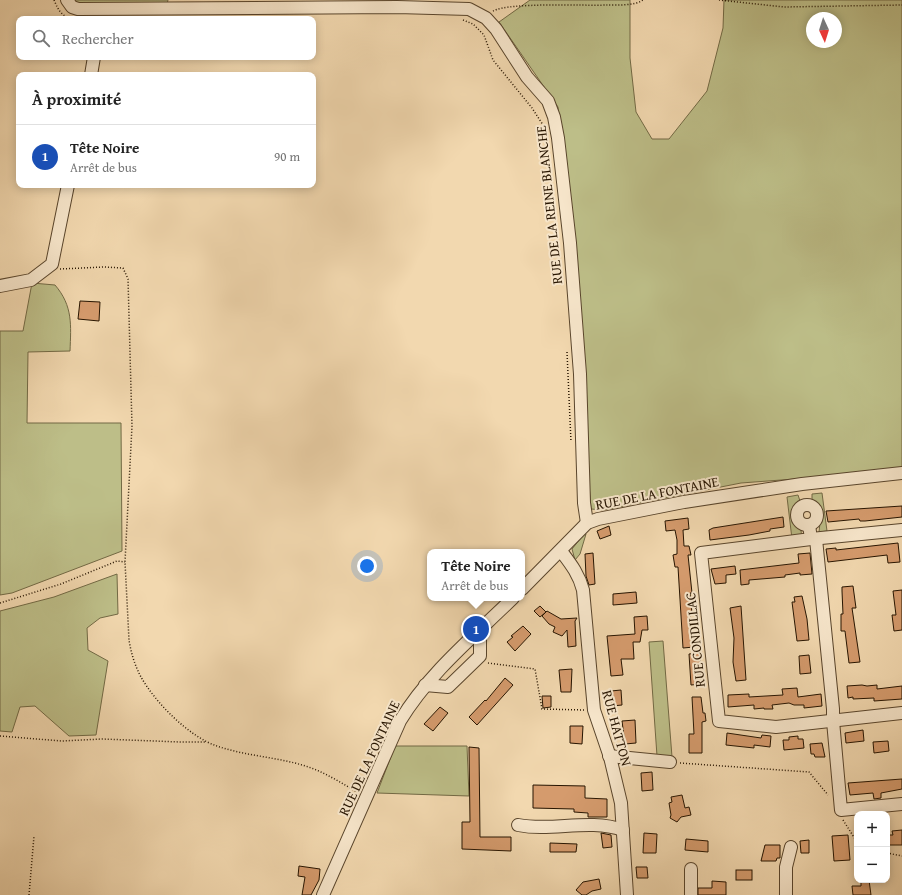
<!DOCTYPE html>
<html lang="fr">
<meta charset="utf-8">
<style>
:root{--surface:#fff;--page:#f6f6f6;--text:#222;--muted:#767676;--line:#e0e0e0;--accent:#0f766e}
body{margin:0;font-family:"Gentium Book Plus",serif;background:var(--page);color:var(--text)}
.controls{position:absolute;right:12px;bottom:12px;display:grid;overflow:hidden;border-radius:8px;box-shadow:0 2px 10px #0003}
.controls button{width:36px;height:36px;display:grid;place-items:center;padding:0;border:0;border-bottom:1px solid var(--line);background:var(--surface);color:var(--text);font:20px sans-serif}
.compass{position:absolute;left:806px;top:12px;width:36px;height:36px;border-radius:50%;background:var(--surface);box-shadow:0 2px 10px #0003;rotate:176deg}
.you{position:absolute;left:367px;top:566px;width:14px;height:14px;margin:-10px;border:3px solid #fff;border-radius:50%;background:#1a73e8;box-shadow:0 0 0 6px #1a73e833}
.badge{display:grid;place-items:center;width:26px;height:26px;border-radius:50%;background:var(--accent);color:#fff;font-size:13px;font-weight:700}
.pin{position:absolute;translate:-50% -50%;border:2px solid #fff;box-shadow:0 1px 4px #0006}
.popup{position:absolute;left:427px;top:549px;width:98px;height:52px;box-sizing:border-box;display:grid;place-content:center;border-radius:8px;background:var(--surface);filter:drop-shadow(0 1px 3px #0005);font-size:13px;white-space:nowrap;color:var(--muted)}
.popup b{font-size:15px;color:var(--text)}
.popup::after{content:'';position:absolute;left:50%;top:100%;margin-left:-8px;border:8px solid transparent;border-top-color:var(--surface)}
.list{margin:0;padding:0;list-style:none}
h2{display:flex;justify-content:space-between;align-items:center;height:52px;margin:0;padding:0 16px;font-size:17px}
h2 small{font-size:13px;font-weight:400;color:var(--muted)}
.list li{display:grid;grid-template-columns:26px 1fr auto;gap:12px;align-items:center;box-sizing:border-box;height:64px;padding:0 16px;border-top:1px solid var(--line)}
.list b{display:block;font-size:15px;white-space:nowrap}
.list p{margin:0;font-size:13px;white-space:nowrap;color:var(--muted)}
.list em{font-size:13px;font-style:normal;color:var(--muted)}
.icon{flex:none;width:22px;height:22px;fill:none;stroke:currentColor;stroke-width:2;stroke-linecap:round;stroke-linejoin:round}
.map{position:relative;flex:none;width:902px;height:895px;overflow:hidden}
.search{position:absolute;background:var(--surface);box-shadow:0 2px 10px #0003;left:16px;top:16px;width:300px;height:44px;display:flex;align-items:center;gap:10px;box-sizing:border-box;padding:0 14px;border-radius:8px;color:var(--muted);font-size:15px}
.panel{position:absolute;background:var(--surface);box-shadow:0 2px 10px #0003;left:16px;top:72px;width:300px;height:116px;border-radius:8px}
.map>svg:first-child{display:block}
.green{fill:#bdbe88;stroke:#726944;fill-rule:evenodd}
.building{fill:#d59b6d;stroke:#261400}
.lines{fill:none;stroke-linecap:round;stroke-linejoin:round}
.minor-casing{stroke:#59452c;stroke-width:14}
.path{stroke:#261400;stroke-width:1.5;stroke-dasharray:1 2;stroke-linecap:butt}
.minor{stroke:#f7e6cb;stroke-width:12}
.labels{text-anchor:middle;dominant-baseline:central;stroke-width:4;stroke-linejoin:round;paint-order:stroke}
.street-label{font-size:14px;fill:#261400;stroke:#f7e6cb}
</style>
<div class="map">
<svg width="902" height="895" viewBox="0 0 902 895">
<rect width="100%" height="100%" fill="#f2d8af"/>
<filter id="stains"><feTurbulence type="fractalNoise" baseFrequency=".005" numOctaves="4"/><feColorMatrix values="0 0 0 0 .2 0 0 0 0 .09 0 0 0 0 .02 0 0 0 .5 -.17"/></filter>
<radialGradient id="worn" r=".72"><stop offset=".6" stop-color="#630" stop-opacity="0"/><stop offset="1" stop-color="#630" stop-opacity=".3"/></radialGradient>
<g class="green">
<path d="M 74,0 L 168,0 L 167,4 L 75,5 Z"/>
<path d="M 530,0 L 630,0 L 630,58 L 636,112 L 652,139 L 669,139 L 707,91 L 723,28 L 724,0 L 902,0 L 902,471 L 741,483 L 604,510 L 591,509 L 558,107 L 499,22 ZM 812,18 L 836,18 L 836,42 L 812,42 Z"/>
<path d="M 32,283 L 55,285 C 73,306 71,325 70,351 L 28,352 L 27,423 L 121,423 L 122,551 L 12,593 L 0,595 L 0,331 L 23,331 Z"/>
<path d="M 822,493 L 827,531 L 819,532 L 821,514 L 812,499 L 812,494 Z"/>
<path d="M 798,495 L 800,501 C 786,518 804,523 801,537 L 792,539 L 787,497 Z"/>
<path d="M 584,534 L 586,534 L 580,554 L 575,560 L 572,549 Z"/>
<path d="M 117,574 L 118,614 L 100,618 L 87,628 L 88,650 L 108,661 L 96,735 L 69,736 L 35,706 L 20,707 L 12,732 L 0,731 L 0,611 L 54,597 Z"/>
<path d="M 663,641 L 672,757 L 657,756 L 649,642 Z"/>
<path d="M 395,746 L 467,746 L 469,796 L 377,793 Z"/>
</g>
<g class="building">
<path d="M 80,301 L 100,302 L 99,321 L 78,319 Z"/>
<path d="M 902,506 L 902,517 L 865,521 L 860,521 L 859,519 L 828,522 L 826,511 Z"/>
<path d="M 783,517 L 784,527 L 770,529 L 770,531 L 749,535 L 710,540 L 709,530 L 713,528 Z"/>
<path d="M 688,518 L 689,529 L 683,530 L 684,546 L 689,546 L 691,555 L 688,555 L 692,593 L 690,593 L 692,614 L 690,615 L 694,647 L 683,648 L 678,567 L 675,567 L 673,555 L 677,554 L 677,540 L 675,530 L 666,531 L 665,521 Z"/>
<path d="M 609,526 L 611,535 L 600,539 L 597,531 Z"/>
<path d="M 898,543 L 900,562 L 888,563 L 887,555 L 828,562 L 826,549 L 836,548 L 836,550 Z"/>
<path d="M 593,553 L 595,584 L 589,585 L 586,576 L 585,554 Z"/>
<path d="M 810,553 L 812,574 L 800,575 L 800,573 L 785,575 L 785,577 L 749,580 L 749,584 L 741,585 L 740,570 L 799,563 L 798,554 Z"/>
<path d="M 735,566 L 736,574 L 726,575 L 726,583 L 715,584 L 711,569 Z"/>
<path d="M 853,586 L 856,608 L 852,608 L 860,662 L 849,663 L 845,631 L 841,631 L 841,614 L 843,614 L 842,591 L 842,587 Z"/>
<path d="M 902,590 L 902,630 L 894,631 L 892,615 L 896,615 L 893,591 Z"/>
<path d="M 636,592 L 637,603 L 613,605 L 613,594 Z"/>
<path d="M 802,596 L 807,619 L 809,640 L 797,641 L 792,602 L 795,602 L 794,597 Z"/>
<path d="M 540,606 L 546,612 L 540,617 L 534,611 Z"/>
<path d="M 741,606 L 746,680 L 736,681 L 733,662 L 734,638 L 730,608 Z"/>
<path d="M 547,611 L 561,619 L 577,618 L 575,621 L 576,646 L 568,647 L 567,630 L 562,636 L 553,632 L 555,627 L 549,624 L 542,616 Z"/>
<path d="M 647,616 L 648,630 L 642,630 L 640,642 L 633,642 L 634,659 L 621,659 L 623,675 L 611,676 L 607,636 L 635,634 L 634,617 Z"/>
<path d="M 523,626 L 531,634 L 515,651 L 507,642 L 513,637 L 511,636 Z"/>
<path d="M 700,653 L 701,684 L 691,685 L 689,654 Z"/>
<path d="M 809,655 L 811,673 L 800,674 L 799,656 Z"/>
<path d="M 572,669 L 571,692 L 561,692 L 559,670 Z"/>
<path d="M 505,678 L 513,685 L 477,725 L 469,717 L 485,700 L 486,701 Z"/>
<path d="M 862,685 L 867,686 L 877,685 L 877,689 L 902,686 L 902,699 L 874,701 L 874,698 L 853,699 L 853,697 L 848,698 L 847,686 Z"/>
<path d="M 797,688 L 798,697 L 821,694 L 822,706 L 804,708 L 804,705 L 794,705 L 789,703 L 772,705 L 773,709 L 764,709 L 764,708 L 754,709 L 754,705 L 728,707 L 728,695 L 749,694 L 749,697 L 783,695 L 782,689 Z"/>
<path d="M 621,690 L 622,705 L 612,706 L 611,691 Z"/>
<path d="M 542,696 L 551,696 L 551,707 L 543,708 Z"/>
<path d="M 692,697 L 701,697 L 703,713 L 705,713 L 706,721 L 702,722 L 702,753 L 689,753 L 689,734 L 694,734 Z"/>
<path d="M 440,707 L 448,713 L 433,731 L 424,724 Z"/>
<path d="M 635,720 L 636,743 L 625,744 L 622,721 Z"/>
<path d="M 570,726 L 583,726 L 582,744 L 570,743 Z"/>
<path d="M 863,730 L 864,741 L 846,743 L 845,733 Z"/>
<path d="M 727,733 L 761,738 L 762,735 L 771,736 L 770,747 L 754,745 L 754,748 L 726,745 Z"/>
<path d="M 798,736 L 798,739 L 803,739 L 804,748 L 784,750 L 783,740 L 789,740 L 789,737 Z"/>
<path d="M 888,741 L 889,751 L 874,753 L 873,742 Z"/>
<path d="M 822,743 L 825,757 L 815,757 L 814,754 L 811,754 L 810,744 Z"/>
<path d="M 469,747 L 479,748 L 480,837 L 511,837 L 511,851 L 462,849 L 462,822 L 470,822 Z"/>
<path d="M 652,772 L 653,790 L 642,791 L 641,773 Z"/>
<path d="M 902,779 L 902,789 L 881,793 L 881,798 L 874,799 L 873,793 L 850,795 L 848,783 Z"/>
<path d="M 533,785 L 585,786 L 585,798 L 607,799 L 607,817 L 588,817 L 588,813 L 574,812 L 574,809 L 533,808 Z"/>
<path d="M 682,795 L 685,808 L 689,807 L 691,815 L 681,817 L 677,822 L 670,818 L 671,815 L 669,803 L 672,802 L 671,797 Z"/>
<path d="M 902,830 L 902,845 L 889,845 L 888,835 L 893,835 L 892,831 Z"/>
<path d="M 601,833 L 611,835 L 612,847 L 603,848 Z"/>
<path d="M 644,833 L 657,834 L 656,853 L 643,853 Z"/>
<path d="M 848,835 L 850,860 L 834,861 L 832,836 Z"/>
<path d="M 686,839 L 708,841 L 708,852 L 685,850 Z"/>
<path d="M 809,840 L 809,853 L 801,853 L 800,841 Z"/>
<path d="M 550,843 L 577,844 L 576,852 L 550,852 Z"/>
<path d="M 765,845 L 780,845 L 780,858 L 777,858 L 776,861 L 761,861 Z"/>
<path d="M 299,866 L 320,869 L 319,880 L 311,895 L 302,895 L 305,877 L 298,876 Z"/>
<path d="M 636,867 L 647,867 L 648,878 L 637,878 Z"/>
<rect x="736" y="870" width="16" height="10"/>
<path d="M 599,879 L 601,889 L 592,891 L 586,895 L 582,895 L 576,890 L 583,882 Z"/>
<path d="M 861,880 L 869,880 L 871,895 L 853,895 L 852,886 L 861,886 Z"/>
<path d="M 712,881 L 726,882 L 726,895 L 698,895 L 698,888 L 712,888 Z"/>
</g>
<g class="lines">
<g class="minor-casing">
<g id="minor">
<path d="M 67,0 L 72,7 L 78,9 L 397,7 L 469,9 L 486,18 L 496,29 L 527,77 L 548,101 L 554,117 L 558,138 L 570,243 L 580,374 L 584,503 L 587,523"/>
<path d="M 91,75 L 94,57"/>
<path d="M 0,286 L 31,280 L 52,264 L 68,185"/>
<circle cx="807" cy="515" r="10"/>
<path d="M 809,525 L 811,539 L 701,553 L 719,721 L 776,727 L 902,713"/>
<path d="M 811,539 L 902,530"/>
<path d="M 816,539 L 833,709 L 833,721 L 841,810 L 902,804"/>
<path d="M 561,551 C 570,563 579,574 583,590 L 594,710 L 610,757 L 621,803 L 627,895"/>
<path d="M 522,589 L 587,523 L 598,519 L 684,502 L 802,484 L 902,473"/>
<path d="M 425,685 L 448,687 L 480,656 L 480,631"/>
<path d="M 609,756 L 670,762"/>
<path d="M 518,825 C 553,832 588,818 623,830"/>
<path d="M 691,869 L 691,895"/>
<path d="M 323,895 L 400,721 C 429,673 473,637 513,598"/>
<path d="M 786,895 L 786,867 L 791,847"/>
</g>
</g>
<g class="path">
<path d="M 54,0 C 57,7 60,14 67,17"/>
<path d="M 719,0 L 784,7 L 902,5"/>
<path d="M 493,11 C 510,2 584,6 607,5 C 618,5 634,6 643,0"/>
<path d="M 463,20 L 473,24 L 484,35 L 493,60 L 532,108 L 545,128"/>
<path d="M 60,269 L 104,267 L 123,268 L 128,279 L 132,426 L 125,562 L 129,640 C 131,653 135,666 141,677 C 155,702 189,737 217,746 C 248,757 283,757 314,769 C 329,775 343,784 357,792"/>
<path d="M 567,352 L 571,442"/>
<path d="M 595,504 L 601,504 L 603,508"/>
<path d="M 0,603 L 61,584 L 117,561 L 125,562"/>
<path d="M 488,663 L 535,669 L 542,709 L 584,710"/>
<path d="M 0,736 L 62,741 L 102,739 L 180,742 L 206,742"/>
<path d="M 680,763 L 809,772 L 828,795"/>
<path d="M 843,820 L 857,842"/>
<path d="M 887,853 L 902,856"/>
<path d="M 29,895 L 34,836"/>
</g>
<use href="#minor" class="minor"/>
</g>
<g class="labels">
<g class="street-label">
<text transform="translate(549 205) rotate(-96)">RUE DE LA REINE BLANCHE</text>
<text transform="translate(657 493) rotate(-11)">RUE DE LA FONTAINE</text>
<text transform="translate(695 640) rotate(-96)">RUE CONDILLAC</text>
<text transform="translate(617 728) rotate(75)">RUE HATTON</text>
<text transform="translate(369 758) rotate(-65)">RUE DE LA FONTAINE</text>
</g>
</g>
<rect width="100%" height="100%" filter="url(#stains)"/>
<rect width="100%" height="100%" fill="url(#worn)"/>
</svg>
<div class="controls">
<button>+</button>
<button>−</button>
</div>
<svg class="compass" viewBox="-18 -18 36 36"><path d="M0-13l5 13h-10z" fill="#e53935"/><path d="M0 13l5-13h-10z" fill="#767676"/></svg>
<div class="you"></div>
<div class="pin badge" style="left:476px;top:629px;background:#1a4fb4">1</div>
<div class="popup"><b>Tête Noire</b>Arrêt de bus</div>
<div class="search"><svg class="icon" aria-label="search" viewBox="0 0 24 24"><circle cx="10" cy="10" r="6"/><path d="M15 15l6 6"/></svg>Rechercher</div>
<section class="panel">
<h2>À proximité<small></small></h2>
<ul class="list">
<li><span class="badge" style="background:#1a4fb4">1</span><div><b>Tête Noire</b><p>Arrêt de bus</p></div><em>90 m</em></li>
</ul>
</section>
</div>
